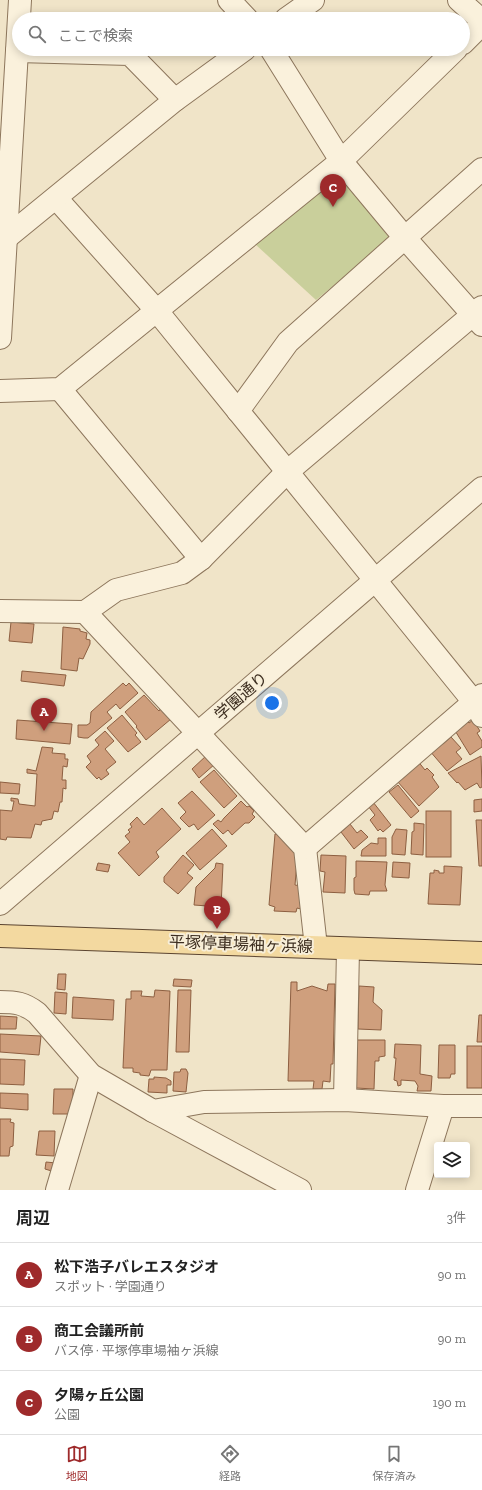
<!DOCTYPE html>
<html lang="ja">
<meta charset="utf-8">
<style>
:root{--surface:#fff;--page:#f6f6f6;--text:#222;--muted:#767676;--line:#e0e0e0;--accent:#9e2a2b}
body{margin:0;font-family:"Zilla Slab","Noto Sans JP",serif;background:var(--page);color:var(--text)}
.controls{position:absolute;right:12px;bottom:12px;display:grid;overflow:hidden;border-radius:4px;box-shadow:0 2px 10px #0003}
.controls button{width:36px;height:36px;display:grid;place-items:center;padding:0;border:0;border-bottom:1px solid var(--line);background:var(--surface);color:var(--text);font:20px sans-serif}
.you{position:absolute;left:272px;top:703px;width:14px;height:14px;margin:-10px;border:3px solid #fff;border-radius:50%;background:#1a73e8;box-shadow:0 0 0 6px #1a73e833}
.badge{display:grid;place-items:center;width:26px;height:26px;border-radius:50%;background:var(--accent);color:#fff;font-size:13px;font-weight:700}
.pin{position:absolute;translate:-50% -33px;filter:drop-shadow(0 1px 2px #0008)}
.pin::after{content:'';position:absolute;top:21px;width:14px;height:12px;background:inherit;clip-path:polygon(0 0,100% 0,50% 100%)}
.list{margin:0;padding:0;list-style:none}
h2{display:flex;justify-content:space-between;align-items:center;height:52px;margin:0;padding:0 16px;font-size:17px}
h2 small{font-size:13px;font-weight:400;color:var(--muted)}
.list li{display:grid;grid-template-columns:26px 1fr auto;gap:12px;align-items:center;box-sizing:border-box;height:64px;padding:0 16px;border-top:1px solid var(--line)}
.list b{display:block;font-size:15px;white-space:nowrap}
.list p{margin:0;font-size:13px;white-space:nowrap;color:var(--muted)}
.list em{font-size:13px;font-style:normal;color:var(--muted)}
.icon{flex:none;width:22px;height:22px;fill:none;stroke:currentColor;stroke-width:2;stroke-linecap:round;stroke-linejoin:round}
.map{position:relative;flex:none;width:482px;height:1190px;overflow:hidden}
.search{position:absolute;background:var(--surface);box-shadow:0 2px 10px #0003;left:12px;right:12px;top:12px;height:44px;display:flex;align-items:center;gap:10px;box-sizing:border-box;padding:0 14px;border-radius:22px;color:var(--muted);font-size:15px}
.sheet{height:244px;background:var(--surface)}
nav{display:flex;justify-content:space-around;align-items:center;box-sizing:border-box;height:56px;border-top:1px solid var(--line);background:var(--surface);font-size:11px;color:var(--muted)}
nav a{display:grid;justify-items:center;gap:2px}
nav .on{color:var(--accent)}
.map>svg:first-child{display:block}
.green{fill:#c9cf9b}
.building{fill:#cf9f7d;stroke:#8d5f41}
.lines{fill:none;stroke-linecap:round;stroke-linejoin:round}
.minor-casing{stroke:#8d765c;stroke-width:24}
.major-casing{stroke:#5b4430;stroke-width:24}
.minor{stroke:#faf1dc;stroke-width:22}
.major{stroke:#f3d9a0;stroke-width:22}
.labels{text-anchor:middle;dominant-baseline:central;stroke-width:4;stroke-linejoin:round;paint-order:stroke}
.street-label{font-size:16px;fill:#3d2e20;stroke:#f7eed8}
</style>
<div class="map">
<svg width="482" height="1190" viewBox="0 0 482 1190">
<rect width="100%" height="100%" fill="#f0e4c8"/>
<path class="green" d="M 341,175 L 390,239 L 316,300 L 255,244 Z"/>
<g class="building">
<path d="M 11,622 L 34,624 L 32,643 L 9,641 Z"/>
<path d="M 63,627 L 80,629 L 80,631 L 87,633 L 86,639 L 90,640 L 90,644 L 83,659 L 79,658 L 77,671 L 61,669 Z"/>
<path d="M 22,671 L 66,675 L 64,686 L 21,681 Z"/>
<path d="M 123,683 L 126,686 L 129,683 L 138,693 L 120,709 L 116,704 L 107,712 L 112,718 L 88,738 L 84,738 L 78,737 L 78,725 L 87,725 L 90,723 L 91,712 Z"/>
<path d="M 144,695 L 159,711 L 161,708 L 171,719 L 146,740 L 136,727 L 137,726 L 125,712 Z"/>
<path d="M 122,715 L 137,733 L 135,735 L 141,742 L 128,752 L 107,728 Z"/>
<path d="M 17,720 L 72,724 L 70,744 L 16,739 Z"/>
<path d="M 473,720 L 480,731 L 477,733 L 482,741 L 482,747 L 470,755 L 454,729 L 467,721 L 469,723 Z"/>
<path d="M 105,731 L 114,741 L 105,749 L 116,762 L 106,770 L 109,774 L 101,780 L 99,777 L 97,779 L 86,767 L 91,762 L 87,756 L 99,745 L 95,740 Z"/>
<path d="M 451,737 L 461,748 L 456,752 L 462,759 L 447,771 L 429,750 L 439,741 L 443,744 Z"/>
<path d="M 42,747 L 53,748 L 52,753 L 65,754 L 65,759 L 68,759 L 67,767 L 63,766 L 62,780 L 66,780 L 66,789 L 63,788 L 62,802 L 60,802 L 58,812 L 54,811 L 52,819 L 42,821 L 41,825 L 35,824 L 31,838 L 7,837 L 6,840 L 0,839 L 0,810 L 12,811 L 14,801 L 11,801 L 11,798 L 18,799 L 19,804 L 35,806 L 37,774 L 27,773 L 27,769 L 36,771 Z"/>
<path d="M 207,755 L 215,764 L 199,778 L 192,769 Z"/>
<path d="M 481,756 L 482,787 L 480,788 L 477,783 L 465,790 L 458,782 L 457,783 L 448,773 Z"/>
<path d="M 417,760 L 425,770 L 427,768 L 434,775 L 432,777 L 439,787 L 419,806 L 397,781 Z"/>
<path d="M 214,770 L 237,796 L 224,808 L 200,782 Z"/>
<path d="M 0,782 L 20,784 L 19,794 L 0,793 Z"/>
<path d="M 398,785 L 419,811 L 411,818 L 389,792 Z"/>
<path d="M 192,791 L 215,815 L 198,830 L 194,824 L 189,827 L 180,818 L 186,812 L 178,803 Z"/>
<path d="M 482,799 L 482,811 L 474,812 L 474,800 Z"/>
<path d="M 241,801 L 247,807 L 249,806 L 254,811 L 252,814 L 255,817 L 249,823 L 245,823 L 232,835 L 228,830 L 223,834 L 213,824 L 218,820 L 221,822 L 224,818 Z"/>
<path d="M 373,802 L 391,825 L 383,832 L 380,829 L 378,831 L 370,820 L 375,815 L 368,806 Z"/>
<path d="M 162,808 L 181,829 L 156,852 L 159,857 L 139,876 L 118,853 L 130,842 L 125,836 L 130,832 L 128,830 L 132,827 L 130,824 L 137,817 L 144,825 Z"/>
<rect x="426" y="811" width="25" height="46"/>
<path d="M 476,820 L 482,820 L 482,866 L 479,866 Z"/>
<path d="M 414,823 L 424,824 L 423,855 L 411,854 L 412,832 L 414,831 Z"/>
<path d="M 350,824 L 357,833 L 361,830 L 368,837 L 354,849 L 341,832 Z"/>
<path d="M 212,829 L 227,846 L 200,870 L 186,853 Z"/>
<path d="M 396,829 L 407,830 L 405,855 L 392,854 L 392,837 Z"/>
<path d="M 275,834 L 283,834 L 298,850 L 295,885 L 301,886 L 301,909 L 297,908 L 296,912 L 274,911 L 275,907 L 269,905 Z"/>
<path d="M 378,838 L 386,838 L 386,856 L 361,856 L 362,850 L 371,843 L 378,844 Z"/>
<path d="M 183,855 L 194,865 L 187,873 L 193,878 L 178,894 L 164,882 L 164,877 Z"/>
<path d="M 321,855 L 346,856 L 345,893 L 323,892 L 325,872 L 320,871 Z"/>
<path d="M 356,861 L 387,862 L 385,885 L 387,891 L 370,891 L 369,895 L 355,894 L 354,890 L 354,878 L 356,877 Z"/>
<path d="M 393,862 L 410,863 L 409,878 L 392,877 Z"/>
<path d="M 98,863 L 110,865 L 108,872 L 96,870 Z"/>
<path d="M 216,863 L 223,864 L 221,907 L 194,905 L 196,887 L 215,868 Z"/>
<path d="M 444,866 L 462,867 L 460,905 L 428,904 L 430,873 L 434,873 L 434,870 L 439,871 L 439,873 L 444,873 Z"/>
<path d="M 58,974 L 66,974 L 65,990 L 57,989 Z"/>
<path d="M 174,979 L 192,980 L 191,987 L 173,986 Z"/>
<path d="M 291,982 L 297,982 L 297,991 L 312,986 L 327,991 L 328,984 L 335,984 L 333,1064 L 331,1064 L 330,1082 L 323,1081 L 322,1089 L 313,1089 L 314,1081 L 288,1081 Z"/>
<path d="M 359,986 L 374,987 L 373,1002 L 382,1010 L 381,1030 L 358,1029 Z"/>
<path d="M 155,990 L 170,991 L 167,1070 L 151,1070 L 149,1076 L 140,1075 L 140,1073 L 133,1072 L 133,1068 L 123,1068 L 126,999 L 131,999 L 131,991 L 142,991 L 141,996 L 154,997 Z"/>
<path d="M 178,990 L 191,990 L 189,1052 L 176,1052 Z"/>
<path d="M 55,992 L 67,993 L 66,1014 L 54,1013 Z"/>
<path d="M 73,997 L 114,1000 L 113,1020 L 72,1018 Z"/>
<path d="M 479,1015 L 482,1015 L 482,1042 L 477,1042 Z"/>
<path d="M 0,1016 L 17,1017 L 16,1029 L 0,1029 Z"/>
<path d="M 0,1034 L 41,1036 L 39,1055 L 0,1052 Z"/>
<path d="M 357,1040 L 385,1040 L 385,1056 L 379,1057 L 379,1061 L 375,1061 L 374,1089 L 356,1088 Z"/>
<path d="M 395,1044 L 421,1045 L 420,1074 L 432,1076 L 431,1091 L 417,1091 L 418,1086 L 415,1081 L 401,1080 L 401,1085 L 398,1086 L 397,1081 L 394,1080 L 396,1058 L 394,1058 Z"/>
<path d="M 439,1045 L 455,1045 L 455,1074 L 451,1074 L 450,1078 L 438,1078 Z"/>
<rect x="467" y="1046" width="15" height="42"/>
<path d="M 0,1059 L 25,1060 L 24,1085 L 0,1084 Z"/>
<path d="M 181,1069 L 186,1069 L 188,1073 L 186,1092 L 173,1091 L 174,1072 L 180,1072 Z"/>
<path d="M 154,1077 L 166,1078 L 171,1081 L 171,1085 L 167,1085 L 167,1093 L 148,1092 L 149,1079 L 154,1079 Z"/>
<path d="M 54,1089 L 73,1089 L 73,1114 L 53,1114 Z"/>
<path d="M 0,1093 L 28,1094 L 28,1110 L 0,1108 Z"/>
<path d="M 0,1119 L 11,1119 L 10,1122 L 14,1123 L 13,1146 L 10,1147 L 9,1156 L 0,1156 Z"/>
<path d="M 39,1131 L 55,1131 L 54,1156 L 36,1155 Z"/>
<path d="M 46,1162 L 56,1163 L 55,1172 L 45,1169 Z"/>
</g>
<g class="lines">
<g class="minor-casing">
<g id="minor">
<path d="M 229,0 L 247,19"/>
<path d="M 459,0 L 482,21"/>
<path d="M 286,19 L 313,0"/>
<path d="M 463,43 L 482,24"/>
<path d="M 271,49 L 341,161 L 405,238 L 482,325"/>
<path d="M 17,51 L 130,54 L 175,100"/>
<path d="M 56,198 L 157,311 L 474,702 L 482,716"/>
<path d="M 0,243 L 175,100 L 245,49"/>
<path d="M 0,338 L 20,0"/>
<path d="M 60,389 L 201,559"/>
<path d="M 0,391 L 60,389 L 341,161 L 456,49"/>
<path d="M 238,411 L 288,342 L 482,169"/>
<path d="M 0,611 L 85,612 L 116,590 L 182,573 L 201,559 L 287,472 L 482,307"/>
<path d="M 85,612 L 305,848 L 316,947"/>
<path d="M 305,848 L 482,695"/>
<path d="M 0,904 L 482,488"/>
<path d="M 0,1002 C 16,1002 24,1003 37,1013 L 91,1075 L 153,1111 L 204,1102 L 345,1100 L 443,1106 L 482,1106"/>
<path d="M 345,1100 L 348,949"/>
<path d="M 153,1111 L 300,1190"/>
<path d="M 57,1190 L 91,1075"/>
<path d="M 417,1190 L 443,1106"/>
</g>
</g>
<g class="major-casing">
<path id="major" d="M 0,936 L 482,953"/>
</g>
<use href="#minor" class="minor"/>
<use href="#major" class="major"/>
</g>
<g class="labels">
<g class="street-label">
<text transform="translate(241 696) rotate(-41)">学園通り</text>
<text transform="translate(241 944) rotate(2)">平塚停車場袖ヶ浜線</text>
</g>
</g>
</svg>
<div class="controls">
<button><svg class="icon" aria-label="layers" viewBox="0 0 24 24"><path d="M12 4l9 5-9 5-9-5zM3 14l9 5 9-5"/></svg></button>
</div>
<div class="you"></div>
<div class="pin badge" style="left:44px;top:731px">A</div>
<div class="pin badge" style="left:217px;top:929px">B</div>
<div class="pin badge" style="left:333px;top:207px">C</div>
<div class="search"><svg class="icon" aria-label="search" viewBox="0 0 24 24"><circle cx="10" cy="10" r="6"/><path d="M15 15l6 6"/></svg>ここで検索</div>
</div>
<section class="sheet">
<h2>周辺<small>3件</small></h2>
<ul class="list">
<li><span class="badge">A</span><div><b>松下浩子バレエスタジオ</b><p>スポット · 学園通り</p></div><em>90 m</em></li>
<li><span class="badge">B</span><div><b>商工会議所前</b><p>バス停 · 平塚停車場袖ヶ浜線</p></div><em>90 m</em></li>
<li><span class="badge">C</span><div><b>夕陽ヶ丘公園</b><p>公園</p></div><em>190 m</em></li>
</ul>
</section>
<nav>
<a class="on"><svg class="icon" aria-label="map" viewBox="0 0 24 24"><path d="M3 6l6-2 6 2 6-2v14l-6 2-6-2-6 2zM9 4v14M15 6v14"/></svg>地図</a>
<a><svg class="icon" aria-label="directions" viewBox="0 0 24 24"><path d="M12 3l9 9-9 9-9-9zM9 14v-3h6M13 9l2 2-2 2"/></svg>経路</a>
<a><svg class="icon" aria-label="saved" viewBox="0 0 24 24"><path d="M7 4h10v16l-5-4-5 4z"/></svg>保存済み</a>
</nav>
